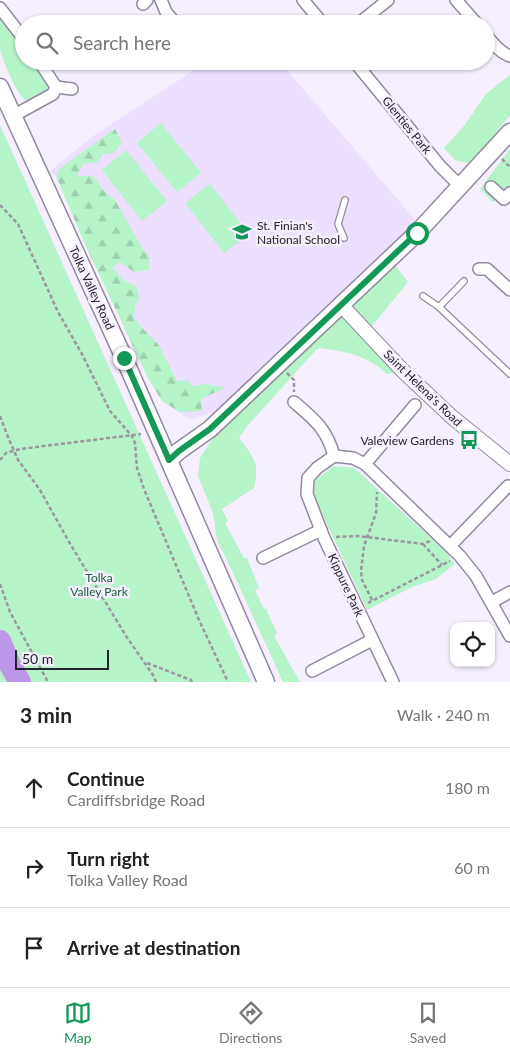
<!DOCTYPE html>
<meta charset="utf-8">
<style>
:root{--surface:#fff;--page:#f6f6f6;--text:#222;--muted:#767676;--line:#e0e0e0;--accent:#149857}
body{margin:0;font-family:Lato,sans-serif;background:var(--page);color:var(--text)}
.controls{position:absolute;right:15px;bottom:15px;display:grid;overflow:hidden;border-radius:10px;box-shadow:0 1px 4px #0004}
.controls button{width:45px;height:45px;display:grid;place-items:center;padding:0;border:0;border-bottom:1px solid var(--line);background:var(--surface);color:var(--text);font:25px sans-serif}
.scale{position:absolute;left:15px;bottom:12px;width:94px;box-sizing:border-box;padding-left:5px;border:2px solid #25212a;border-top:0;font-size:14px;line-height:18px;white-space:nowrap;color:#25212a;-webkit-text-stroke:4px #f5effe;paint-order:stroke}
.stop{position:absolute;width:15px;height:15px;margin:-11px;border:4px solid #149857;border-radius:50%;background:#fff}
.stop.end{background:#149857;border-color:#fff;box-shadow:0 1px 5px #0008}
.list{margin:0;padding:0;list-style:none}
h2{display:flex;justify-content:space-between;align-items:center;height:65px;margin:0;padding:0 20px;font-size:21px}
h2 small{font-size:16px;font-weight:400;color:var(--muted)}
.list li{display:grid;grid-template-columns:32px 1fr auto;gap:15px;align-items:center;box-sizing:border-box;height:80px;padding:0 20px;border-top:1px solid var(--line)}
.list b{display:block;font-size:19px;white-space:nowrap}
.list p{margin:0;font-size:16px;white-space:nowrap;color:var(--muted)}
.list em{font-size:16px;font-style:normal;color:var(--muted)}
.icon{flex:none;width:28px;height:28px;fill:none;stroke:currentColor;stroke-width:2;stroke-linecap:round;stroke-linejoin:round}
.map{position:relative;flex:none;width:510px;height:682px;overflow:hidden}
.search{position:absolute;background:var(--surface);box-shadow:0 1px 4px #0004;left:15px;right:15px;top:15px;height:55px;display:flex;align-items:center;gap:12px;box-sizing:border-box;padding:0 18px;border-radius:28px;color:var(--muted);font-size:19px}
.sheet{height:305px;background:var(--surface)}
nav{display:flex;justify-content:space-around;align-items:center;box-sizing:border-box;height:70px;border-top:1px solid var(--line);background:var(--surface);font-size:14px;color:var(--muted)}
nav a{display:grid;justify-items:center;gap:2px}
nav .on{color:var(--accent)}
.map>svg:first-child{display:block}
.built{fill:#ecdfff}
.green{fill:#b5f3c9}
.forest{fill:url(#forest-firs)}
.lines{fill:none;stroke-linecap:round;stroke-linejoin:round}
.river{stroke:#bc97e9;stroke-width:22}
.service-casing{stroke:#938aa0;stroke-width:8}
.minor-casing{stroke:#938aa0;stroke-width:14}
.tertiary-casing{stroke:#938aa0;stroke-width:16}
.secondary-casing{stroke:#938aa0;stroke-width:19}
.path{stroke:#9b95a2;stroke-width:2.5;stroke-dasharray:4 2.5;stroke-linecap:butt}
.service{stroke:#fff;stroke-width:5.5}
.minor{stroke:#fff;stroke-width:11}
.tertiary{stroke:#fff;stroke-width:14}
.secondary{stroke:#fff;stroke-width:16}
.route{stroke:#149857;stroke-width:6}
.labels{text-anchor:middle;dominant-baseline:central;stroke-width:5;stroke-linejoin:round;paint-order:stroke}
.street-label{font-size:12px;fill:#25212a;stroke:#f5effe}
.poi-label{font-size:12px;fill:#25212a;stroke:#f5effe;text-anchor:start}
.park-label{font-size:12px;fill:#1c5e39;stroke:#f5effe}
</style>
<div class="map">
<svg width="510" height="682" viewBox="0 0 510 682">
<defs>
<pattern id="forest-firs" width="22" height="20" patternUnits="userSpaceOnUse" patternTransform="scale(1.25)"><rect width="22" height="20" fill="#b5f3c9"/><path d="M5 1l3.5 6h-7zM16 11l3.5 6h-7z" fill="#9cd0ad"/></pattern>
</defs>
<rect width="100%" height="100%" fill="#f5effe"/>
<path class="built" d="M 204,61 L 279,61 L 416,221 L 215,411 L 191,420 L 162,401 L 148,378 L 84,242 L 56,176 L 49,172 L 96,134 L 190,73 Z"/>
<g class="green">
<path d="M 0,14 L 24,48 L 24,61 L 34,61 C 41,72 51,81 47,94 L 28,102 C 17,97 4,63 0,50 C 0,40 0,26 0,14 Z"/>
<path d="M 510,75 L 510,115 L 471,164 L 455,160 L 444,148 L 464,126 L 486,94 Z"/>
<path d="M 161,123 L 201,173 L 177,192 L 137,143 Z"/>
<path d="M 0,125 L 251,682 L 0,682 Z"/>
<path d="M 510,149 L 510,190 L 493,202 L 480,189 Z"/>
<path d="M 126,150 L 167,201 L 142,221 L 102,170 Z"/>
<path d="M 210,184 L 249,234 L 224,253 L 185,203 Z"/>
<path d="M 390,259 L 408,282 L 367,332 L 342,306 Z"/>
<path d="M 341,307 L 403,372 L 387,374 C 366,355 348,352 320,348 L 316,350 L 249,424 L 239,438 C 254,458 260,462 254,488 L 222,509 L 228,521 L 225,523 L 244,558 L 247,558 L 259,588 L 255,590 L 264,609 L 266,609 L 277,633 L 274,636 L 300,682 L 283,682 L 235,577 L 217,540 L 213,513 L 198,476 L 200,458 L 214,436 L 243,410 L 280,366 Z"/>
<path d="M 334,466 L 354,468 L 362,475 L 443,549 L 455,564 L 436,579 L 412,587 L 367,610 L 313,494 L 314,481 Z"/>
</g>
<path class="forest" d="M 115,129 L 122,142 L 114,153 L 104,154 L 97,162 L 83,164 L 77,176 L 93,176 L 104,191 L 115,200 L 142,248 L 150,257 L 149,270 L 134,272 L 120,262 L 112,268 L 125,281 L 136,286 L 139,297 L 135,307 L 134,317 L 140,326 L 158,344 L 177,381 L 188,380 L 193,386 L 207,384 L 225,388 L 201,399 L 202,411 L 180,412 L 162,401 L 148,378 L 84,242 L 56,176 L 59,169 Z"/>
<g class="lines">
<path class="river" d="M 0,641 L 9,663 L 20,682"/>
<g class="service-casing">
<g id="service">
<path d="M 344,238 L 338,224 L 345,200"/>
<path d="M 423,296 L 439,307 L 510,374"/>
<path d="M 439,307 L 464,281"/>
</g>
</g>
<g class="minor-casing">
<g id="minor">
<path d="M 161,0 L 166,12 L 176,24"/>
<path d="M 303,0 L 323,24"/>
<path d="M 456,0 L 477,24"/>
<path d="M 143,4 L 147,0"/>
<path d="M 0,8 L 24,39"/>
<path d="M 358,24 L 388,0"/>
<path d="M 486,35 C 493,43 500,53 510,56"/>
<path d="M 354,61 L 440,166 L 461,187"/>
<path d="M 56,87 L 72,89"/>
<path d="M 13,116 L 53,94 L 56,87 L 39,61"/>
<path d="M 491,187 L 504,199 L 510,193"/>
<path d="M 479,269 L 487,269 L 510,290"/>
<path d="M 294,402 C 314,419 327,429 334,456"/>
<path d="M 365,464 L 415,405"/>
<path d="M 450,546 L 508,486"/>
<path d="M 263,558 L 321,530"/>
<path d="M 492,602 L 510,592"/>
<path d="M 312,671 L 372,640"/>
<path d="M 393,682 L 324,538 L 307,494 L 308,478 L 317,468 L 334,456 L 353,458 L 365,464 L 460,556 L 476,576 L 510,636"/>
</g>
</g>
<g class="tertiary-casing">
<path id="tertiary" d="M 342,306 L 404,372 L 452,417 L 510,464"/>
</g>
<g class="secondary-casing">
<g id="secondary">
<path d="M 0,87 L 124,358 L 266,682"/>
<path d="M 169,460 L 179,451 L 210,429 L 417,233 L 510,132"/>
</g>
</g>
<g class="path">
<path d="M 502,159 L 510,167"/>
<path d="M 0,205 L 18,224 L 58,312 L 82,354 L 110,411 L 132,436 L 135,443 L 137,468 L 144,489 L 199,620 L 228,682"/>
<path d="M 287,373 L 294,380 L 294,392"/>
<path d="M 0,416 L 8,437 L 18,460 L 40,490 L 69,542 L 126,636 L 153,675 L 156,682"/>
<path d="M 0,460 L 6,453 L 20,449 L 141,434"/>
<path d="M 336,537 L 358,536 L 423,544 L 430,541"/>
<path d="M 423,544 L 442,565"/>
<path d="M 0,584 L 10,612 L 48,682"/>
<path d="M 372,600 L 362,580 L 361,571 L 364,546 L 376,513 L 377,492"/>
<path d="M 368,603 L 450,561"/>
<path d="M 147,663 L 191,680 L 192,682"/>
</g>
<use href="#service" class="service"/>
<use href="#minor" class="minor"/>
<use href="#tertiary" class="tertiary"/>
<use href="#secondary" class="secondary"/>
</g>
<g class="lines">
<path class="route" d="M 124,358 L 169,460 L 179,451 L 210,429 L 417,233"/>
</g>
<defs>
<g id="school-bare" transform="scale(1.5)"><path d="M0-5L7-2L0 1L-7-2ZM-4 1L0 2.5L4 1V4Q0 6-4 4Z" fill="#149857" stroke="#f5effe" stroke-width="2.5" paint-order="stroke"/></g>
<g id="bus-bare" transform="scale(1.5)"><path d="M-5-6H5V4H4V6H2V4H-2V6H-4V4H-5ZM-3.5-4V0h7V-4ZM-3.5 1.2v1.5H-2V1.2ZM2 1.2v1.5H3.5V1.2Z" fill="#149857" stroke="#f5effe" stroke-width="2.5" paint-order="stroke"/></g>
</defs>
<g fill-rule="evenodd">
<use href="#school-bare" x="242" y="232"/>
<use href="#bus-bare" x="469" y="440"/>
</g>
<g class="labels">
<g class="street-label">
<text transform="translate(407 125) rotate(51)">Glenties Park</text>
<text transform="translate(92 288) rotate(65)">Tolka Valley Road</text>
<text transform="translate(423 388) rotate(44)">Saint Helena's Road</text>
<text transform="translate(346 585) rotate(65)">Kippure Park</text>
</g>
<g class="poi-label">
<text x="257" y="225">St. Finian's<tspan x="257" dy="14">National School</tspan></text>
<text x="454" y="440" text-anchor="end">Valeview Gardens</text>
</g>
<g class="park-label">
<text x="99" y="577">Tolka<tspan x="99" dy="14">Valley Park</tspan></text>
</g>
</g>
</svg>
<div class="controls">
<button><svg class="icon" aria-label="locate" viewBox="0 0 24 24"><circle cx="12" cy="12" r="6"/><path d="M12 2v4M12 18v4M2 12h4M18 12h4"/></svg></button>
</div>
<div class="scale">50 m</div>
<div class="stop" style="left:417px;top:233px"></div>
<div class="stop end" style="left:124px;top:358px"></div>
<div class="search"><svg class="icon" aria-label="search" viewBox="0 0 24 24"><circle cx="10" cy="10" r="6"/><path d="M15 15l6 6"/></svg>Search here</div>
</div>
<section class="sheet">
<h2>3 min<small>Walk · 240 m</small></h2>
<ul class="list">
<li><svg class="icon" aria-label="ahead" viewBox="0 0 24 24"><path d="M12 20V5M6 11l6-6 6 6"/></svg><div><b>Continue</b><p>Cardiffsbridge Road</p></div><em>180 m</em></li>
<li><svg class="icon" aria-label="right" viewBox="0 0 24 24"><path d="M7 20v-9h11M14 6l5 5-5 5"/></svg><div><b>Turn right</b><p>Tolka Valley Road</p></div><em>60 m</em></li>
<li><svg class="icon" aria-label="arrive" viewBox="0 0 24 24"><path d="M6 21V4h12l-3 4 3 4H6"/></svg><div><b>Arrive at destination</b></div></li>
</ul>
</section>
<nav>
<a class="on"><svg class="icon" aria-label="map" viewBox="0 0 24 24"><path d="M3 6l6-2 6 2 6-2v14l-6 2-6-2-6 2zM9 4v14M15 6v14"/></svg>Map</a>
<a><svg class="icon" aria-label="directions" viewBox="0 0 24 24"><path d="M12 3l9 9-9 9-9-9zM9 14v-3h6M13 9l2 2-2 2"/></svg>Directions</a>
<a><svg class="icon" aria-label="saved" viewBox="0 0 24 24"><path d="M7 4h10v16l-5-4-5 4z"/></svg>Saved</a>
</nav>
